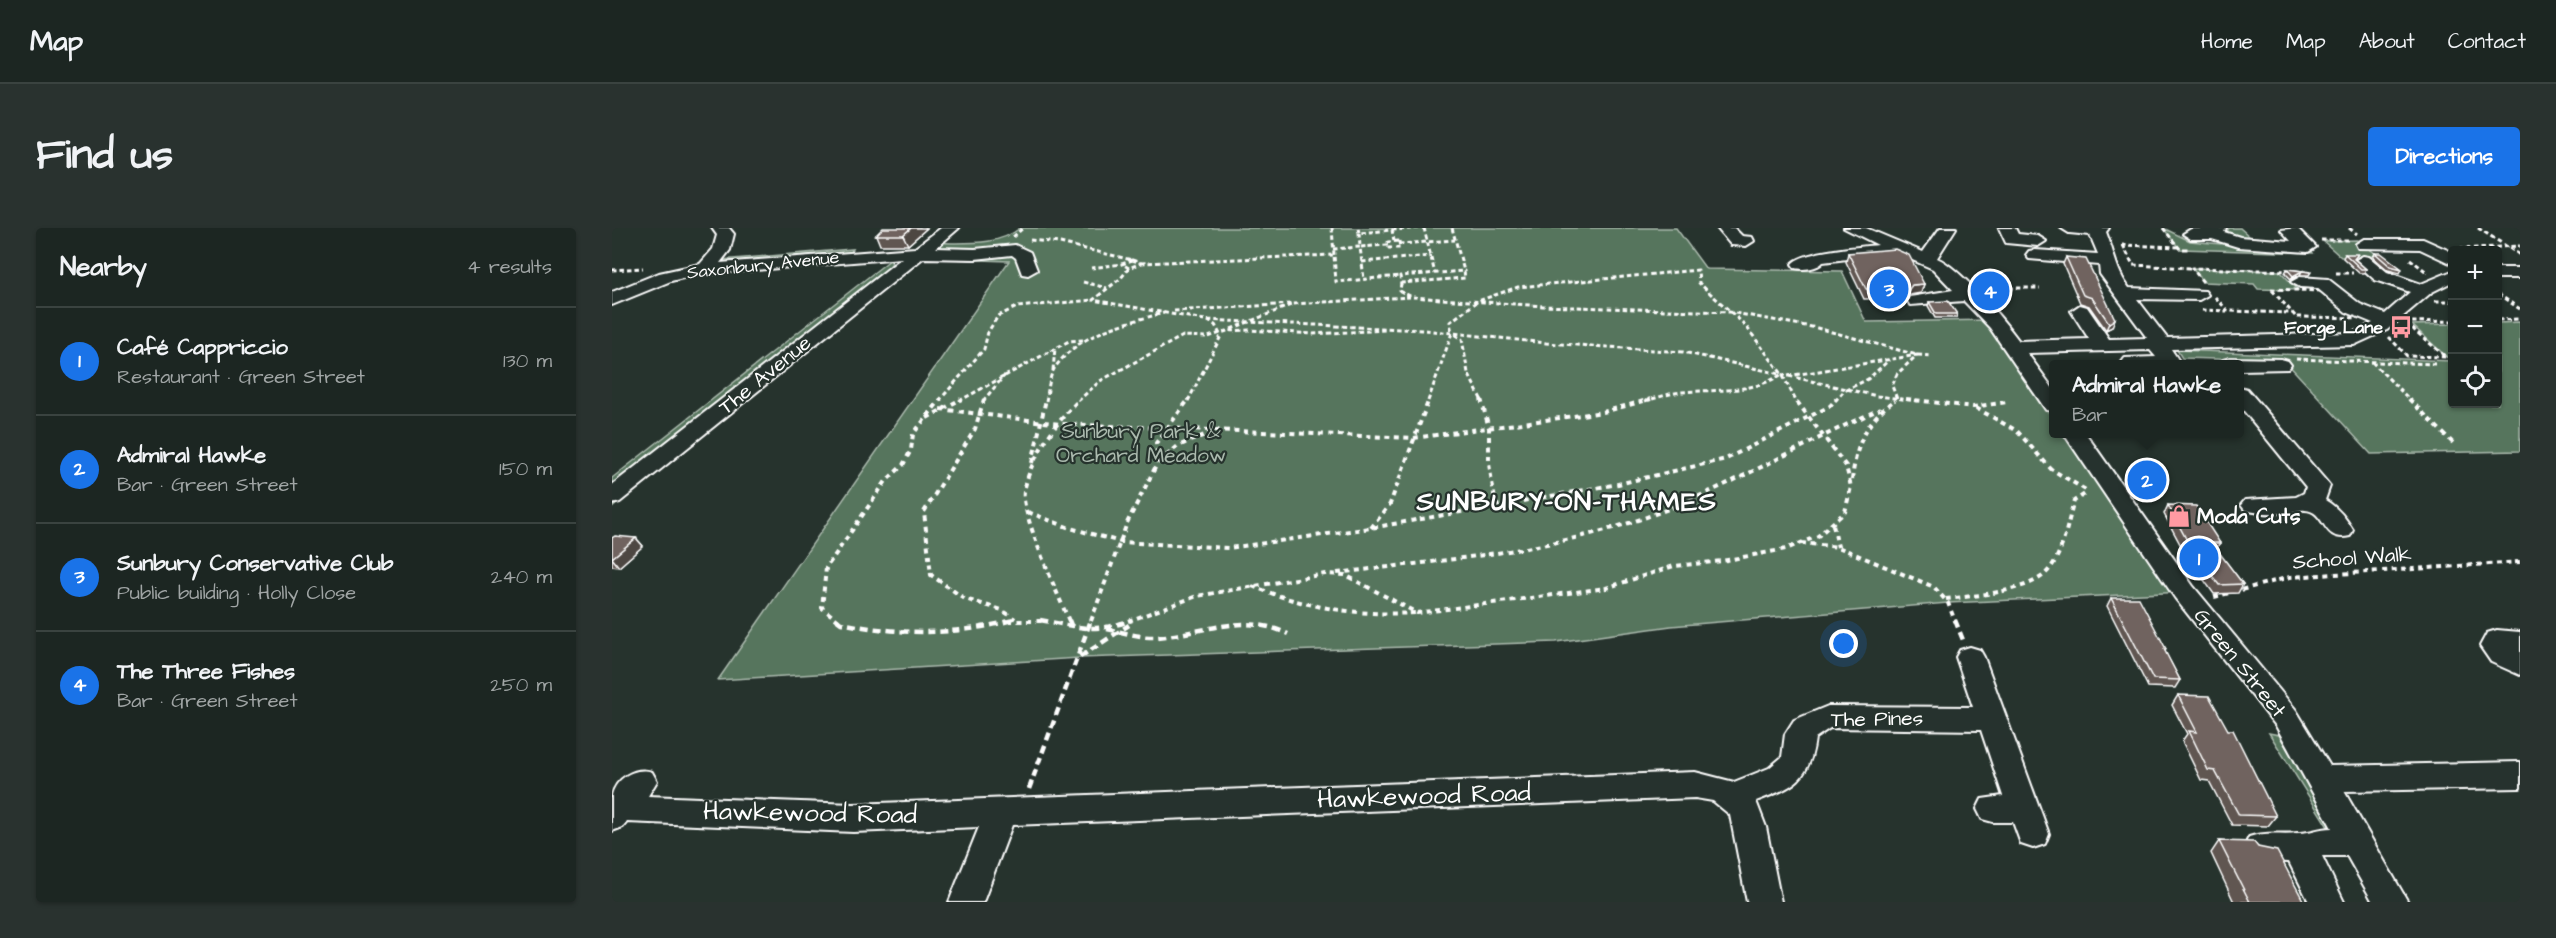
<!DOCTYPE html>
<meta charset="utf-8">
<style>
:root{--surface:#1c2622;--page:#29322f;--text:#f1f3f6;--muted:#a0a5a5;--line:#3a4340;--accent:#1a73e8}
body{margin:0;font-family:"Architects Daughter",sans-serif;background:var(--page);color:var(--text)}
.controls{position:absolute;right:18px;top:18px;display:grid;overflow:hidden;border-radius:6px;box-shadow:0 2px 4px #0004}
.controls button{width:54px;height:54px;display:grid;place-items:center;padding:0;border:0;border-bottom:2px solid var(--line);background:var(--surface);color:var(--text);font:30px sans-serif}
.you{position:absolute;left:1232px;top:416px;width:21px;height:21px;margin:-15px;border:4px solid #fff;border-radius:50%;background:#1a73e8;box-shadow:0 0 0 9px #1a73e833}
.badge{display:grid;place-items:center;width:39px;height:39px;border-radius:50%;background:var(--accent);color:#fff;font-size:20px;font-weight:700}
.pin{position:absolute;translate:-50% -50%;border:3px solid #fff;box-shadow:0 2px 6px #0006}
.popup{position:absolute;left:1437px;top:132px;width:195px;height:78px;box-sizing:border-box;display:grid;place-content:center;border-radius:6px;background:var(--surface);filter:drop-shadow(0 2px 4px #0005);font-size:20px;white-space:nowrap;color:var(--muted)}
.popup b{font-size:22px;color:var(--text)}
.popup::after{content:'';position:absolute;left:50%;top:100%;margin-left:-12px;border:12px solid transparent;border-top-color:var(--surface)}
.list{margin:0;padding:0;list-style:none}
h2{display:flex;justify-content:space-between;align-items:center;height:78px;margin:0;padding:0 24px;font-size:26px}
h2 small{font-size:20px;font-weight:400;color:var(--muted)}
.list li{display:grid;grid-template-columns:39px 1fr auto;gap:18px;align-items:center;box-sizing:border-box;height:108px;padding:0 24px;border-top:2px solid var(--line)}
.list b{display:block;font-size:22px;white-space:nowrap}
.list p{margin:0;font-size:20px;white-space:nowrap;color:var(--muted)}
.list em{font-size:20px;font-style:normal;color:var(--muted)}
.icon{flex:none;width:33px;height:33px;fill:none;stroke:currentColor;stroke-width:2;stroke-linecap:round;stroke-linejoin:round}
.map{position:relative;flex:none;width:1908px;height:674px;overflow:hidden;border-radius:6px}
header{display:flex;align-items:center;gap:36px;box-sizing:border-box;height:84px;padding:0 30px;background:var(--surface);border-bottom:2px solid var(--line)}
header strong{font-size:28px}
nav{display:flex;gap:33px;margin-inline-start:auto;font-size:21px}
.intro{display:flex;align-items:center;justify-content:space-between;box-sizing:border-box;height:144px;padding:0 36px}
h1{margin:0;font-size:42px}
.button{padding:15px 27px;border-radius:6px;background:var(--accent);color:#fff;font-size:21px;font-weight:700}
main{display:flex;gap:36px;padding:0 36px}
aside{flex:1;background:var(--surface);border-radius:6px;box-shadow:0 2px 4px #0004}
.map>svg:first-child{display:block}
.green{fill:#57755d;stroke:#abbaae;stroke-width:1.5}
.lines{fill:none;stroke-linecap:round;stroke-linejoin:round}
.minor-casing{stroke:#fff;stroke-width:4}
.path-far2{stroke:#fff;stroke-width:3;stroke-dasharray:4.5 3;stroke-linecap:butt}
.path-far1{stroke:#fff;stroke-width:4;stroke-dasharray:5 4.5;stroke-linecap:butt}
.path{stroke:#fff;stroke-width:4.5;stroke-dasharray:8 5;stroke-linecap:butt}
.minor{fill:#26332d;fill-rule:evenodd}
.wall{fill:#605651;stroke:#fff;stroke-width:1.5}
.shaded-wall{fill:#4e4642;stroke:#fff;stroke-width:1.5}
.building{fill:#70645e;stroke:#fff;stroke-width:1.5}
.labels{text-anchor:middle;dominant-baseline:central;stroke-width:4.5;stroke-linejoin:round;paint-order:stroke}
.far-street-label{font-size:18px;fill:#fff;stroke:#26332d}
.far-poi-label{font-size:18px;font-weight:bold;fill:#fff;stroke:#26332d;text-anchor:end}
.street-label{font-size:21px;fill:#fff;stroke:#26332d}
.park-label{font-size:21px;fill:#abbaae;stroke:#26332d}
.poi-label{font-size:21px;font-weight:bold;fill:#fff;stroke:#26332d;text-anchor:start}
.near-street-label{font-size:26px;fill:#fff;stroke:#26332d}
.district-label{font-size:27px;font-weight:bold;letter-spacing:1.5px;fill:#fff;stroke:#26332d}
</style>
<header>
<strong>Map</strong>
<nav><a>Home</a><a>Map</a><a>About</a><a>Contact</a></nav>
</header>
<div class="intro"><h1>Find us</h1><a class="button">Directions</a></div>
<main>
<aside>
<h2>Nearby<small>4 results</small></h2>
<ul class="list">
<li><span class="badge">1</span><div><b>Café Cappriccio</b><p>Restaurant · Green Street</p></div><em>130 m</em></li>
<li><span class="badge">2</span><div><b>Admiral Hawke</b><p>Bar · Green Street</p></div><em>150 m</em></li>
<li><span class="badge">3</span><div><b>Sunbury Conservative Club</b><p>Public building · Holly Close</p></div><em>240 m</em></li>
<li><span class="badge">4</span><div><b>The Three Fishes</b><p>Bar · Green Street</p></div><em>250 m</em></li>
</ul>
</aside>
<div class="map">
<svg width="1908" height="674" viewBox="0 0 1908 674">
<rect width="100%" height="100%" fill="#26332d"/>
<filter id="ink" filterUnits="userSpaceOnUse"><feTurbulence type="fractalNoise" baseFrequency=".0167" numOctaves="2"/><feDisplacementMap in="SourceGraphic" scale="12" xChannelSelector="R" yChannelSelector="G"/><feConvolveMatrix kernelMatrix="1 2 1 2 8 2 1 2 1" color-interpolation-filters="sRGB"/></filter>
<g filter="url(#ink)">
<g class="green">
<path d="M 408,0 L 1064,0 L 1094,41 L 1230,43 L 1254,94 L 1381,92 L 1442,177 L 1442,206 L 1463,206 L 1572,364 L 1336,375 L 1059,398 L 944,414 L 468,430 L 106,452 L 397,33 L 310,30 L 0,280 L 0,273 L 322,15 C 351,14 385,19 408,0 Z"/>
<path d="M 1551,0 L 1578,13 L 1609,16 L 1617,0 L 1628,0 L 1647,17 L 1699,22 L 1701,25 L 1568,21 Z"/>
<path d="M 1745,12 L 1767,28 L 1729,29 L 1711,13 Z"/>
<path d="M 241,21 L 239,24 L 107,35 L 109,32 Z"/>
<path d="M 278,32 L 280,35 L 275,41 L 0,258 L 0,250 Z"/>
<path d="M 1580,40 L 1668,43 L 1686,62 L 1646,61 L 1642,56 L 1591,54 Z"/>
<path d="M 1908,94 L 1908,223 L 1759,226 L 1673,133 L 1570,130 L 1565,122 L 1839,133 L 1800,97 L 1840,96 L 1840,176 L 1886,176 L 1886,95 Z"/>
<path d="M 1657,505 L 1667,507 L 1720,594 L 1716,599 Z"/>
</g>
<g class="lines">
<g class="minor-casing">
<g id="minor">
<path d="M 100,0 L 117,0 L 122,6 L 118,22 L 108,35 L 303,20 L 329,0 L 347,0 L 324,20 L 363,21 L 403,17 L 418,24 L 425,42 L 416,47 L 410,46 L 404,30 L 400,27 L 363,31 L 311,30 L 8,274 L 0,276 L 0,257 L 290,30 L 83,47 L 59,53 L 0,77 L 0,64 L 47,45 L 88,36 L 101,21 L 105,7 Z"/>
<path d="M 1105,0 L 1122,0 L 1130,8 L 1140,9 L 1142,13 L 1134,18 L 1119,17 Z"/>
<path d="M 1232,0 L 1254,0 L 1311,24 L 1328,0 L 1344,0 L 1325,30 C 1348,40 1391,91 1407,113 L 1477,111 L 1459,83 L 1468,77 L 1475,79 L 1497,111 L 1535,110 L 1488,46 L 1487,37 L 1417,31 L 1414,27 L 1417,23 L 1423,22 L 1486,26 L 1478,7 L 1457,5 L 1449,0 L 1497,0 L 1494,4 C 1502,24 1504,43 1517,60 L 1593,63 L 1596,67 L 1587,72 L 1525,71 L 1555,110 L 1740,105 L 1761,95 L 1734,84 L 1705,60 L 1688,59 L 1679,54 L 1688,49 L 1716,51 L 1748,76 L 1773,86 L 1798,64 L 1763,52 L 1742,33 L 1751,28 L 1757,29 L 1775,44 L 1809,56 L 1840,43 L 1840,54 L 1820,64 L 1775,102 L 1742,117 L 1559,121 L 1569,136 L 1512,136 L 1510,134 L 1513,130 L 1544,129 L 1538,122 L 1415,125 L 1442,162 L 1442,183 L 1434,182 L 1378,100 L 1352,73 L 1298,77 L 1296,73 L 1298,69 L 1341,62 L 1321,41 L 1275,21 L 1273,26 L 1267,27 L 1211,34 C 1205,41 1191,42 1183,40 L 1180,36 C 1190,23 1247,19 1266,17 Z"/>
<path d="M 1387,0 L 1403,0 L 1406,6 L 1426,8 L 1434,13 L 1426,18 L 1394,15 Z"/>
<path d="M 1614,0 L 1612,4 L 1628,9 L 1679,13 L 1669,2 L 1685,0 L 1704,19 L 1696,24 L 1626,19 L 1600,11 L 1579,11 L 1571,6 L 1579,1 Z"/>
<path d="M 1752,11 L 1811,11 L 1840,24 L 1840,36 L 1808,21 L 1746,20 L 1744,16 Z"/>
<rect x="1886" y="40" width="22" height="10"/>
<path d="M 1618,130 L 1669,131 L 1676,133 L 1679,137 L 1676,141 L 1628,142 L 1628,136 L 1608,136 L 1611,132 Z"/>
<path d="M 1628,159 L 1635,161 L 1714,253 L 1718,258 L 1713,272 C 1725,279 1734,290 1741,302 L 1738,308 C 1709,315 1715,283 1693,282 C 1689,281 1683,284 1679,284 C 1664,286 1647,286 1633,282 L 1629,277 L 1633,272 L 1684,269 L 1692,265 L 1694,259 L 1628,178 Z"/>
<path d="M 1452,206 L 1474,206 L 1581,358 L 1684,482 L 1718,538 L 1908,534 L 1908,560 L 1732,563 L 1796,674 L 1761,674 L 1735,628 L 1710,628 L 1732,674 L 1697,674 L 1677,634 L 1649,633 L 1637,629 L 1632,619 L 1637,609 C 1654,603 1669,607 1686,605 C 1698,605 1707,600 1720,600 L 1664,498 L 1563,370 Z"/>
<path d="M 1885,402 L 1908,404 L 1908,447 L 1879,434 L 1868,418 L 1875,405 Z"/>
<path d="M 1358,419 L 1368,422 L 1372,429 L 1437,606 L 1433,616 L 1421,620 L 1409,616 L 1401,594 L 1381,594 L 1370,591 L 1365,581 L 1370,571 L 1391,568 L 1369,502 L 1218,500 L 1203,510 C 1198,552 1182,559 1144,573 L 1154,599 L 1169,674 L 1135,674 L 1118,587 L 1101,573 L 1083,570 L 400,597 L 371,674 L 337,674 L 367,599 L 241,604 L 15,594 L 11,599 L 0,603 C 0,592 0,579 0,568 C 3,551 23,538 40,544 L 45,553 L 36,568 L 241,576 L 1083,544 L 1122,554 L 1157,540 L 1170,529 L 1173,506 L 1182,492 L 1216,478 L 1361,479 L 1344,429 L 1348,422 Z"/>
</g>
</g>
<g class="path-far2">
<path d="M 720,0 L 722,27"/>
<path d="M 746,0 L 747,5 L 780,2 L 782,13"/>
<path d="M 812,0 L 823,46"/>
<path d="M 840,0 L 852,43"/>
<path d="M 1551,0 L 1568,21 L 1577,21"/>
<path d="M 1737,0 L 1745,6"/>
<path d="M 1866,0 L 1908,27"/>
<path d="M 780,2 L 812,0"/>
<path d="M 747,5 L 748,19 L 776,17"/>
<path d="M 401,9 L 411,0"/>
<path d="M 418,12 L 448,15 L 520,32"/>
<path d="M 1709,12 L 1737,12"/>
<path d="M 787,13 L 788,20 L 777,20 L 776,14 Z"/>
<path d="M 787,16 L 843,12"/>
<path d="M 1510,17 L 1566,19"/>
<path d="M 1511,17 L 1521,37 L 1580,40"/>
<path d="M 721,21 L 748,19 L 752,51"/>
<path d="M 1846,21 L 1908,18"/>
<path d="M 1798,31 L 1816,45"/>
<path d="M 520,32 L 529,35 L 517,40 L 510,36 Z"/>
<path d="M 750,34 L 819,28"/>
<path d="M 529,35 L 722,27 L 724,54 L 788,48"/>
<path d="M 479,40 L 510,36"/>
<path d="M 517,40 L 509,50 L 481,72 L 593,92 L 812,102 L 934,115 L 1071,124 L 1265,168 L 1307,173"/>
<path d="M 0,42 L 31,40"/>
<path d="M 852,43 L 853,50 L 789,55 L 788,48 Z"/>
<path d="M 1724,45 L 1741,45"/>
<path d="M 471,54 L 495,60"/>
<path d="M 1370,54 L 1384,53 L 1392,60 L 1428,60"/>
<path d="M 1591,54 L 1580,40 L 1678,43"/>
<path d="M 789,55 L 788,63 L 800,69 L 931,78 L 1117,84 L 1205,100 L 1305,127 L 1320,128"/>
<path d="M 1659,61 L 1710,63 L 1739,83 L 1757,90 L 1684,89 Z"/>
<path d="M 1886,66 L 1908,81"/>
<path d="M 1603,69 L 1616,83 L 1680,85"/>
<path d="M 1823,73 L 1840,73"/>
<path d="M 1590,82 L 1615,83"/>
<path d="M 562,83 L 798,69"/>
<path d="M 1886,92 L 1908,91"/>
<path d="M 1800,94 L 1840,93"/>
<path d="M 619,101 L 679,77"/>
<path d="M 843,107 L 850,111 L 856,145 L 870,173"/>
<path d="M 1777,109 L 1795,128 L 1834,129 L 1795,96"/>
<path d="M 1684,131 L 1823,136"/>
<path d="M 1760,134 L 1799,173"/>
<path d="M 441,142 L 443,120"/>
<path d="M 1176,148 L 1305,127 L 1285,146 L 1280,158 L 1285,171 L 1282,173"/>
<path d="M 327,173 L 372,121 L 376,104 L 386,88 L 405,79 L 481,72"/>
<path d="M 347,173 L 457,113 L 471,112"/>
<path d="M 371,173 L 393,147"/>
<path d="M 434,173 C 436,164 437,149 442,141 C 466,105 513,95 552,85"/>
<path d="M 466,173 L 488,153 L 571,108 L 596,109 L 615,103 L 637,102 L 701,106 L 774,102"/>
<path d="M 576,173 L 609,108 L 603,97 L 596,93"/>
<path d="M 816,173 L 840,105 L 838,94 L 866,73 L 906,59 L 1086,42 L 1087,55 L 1133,97 L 1170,146 L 1184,173"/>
<path d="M 1033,173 C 1045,170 1058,165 1070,164 C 1105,161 1140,166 1170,146"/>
<path d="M 1223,173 L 1232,163 L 1256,151 L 1277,132"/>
</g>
<g class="path-far1">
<path d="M 372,171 L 363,201 L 312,284 L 319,347 L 353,371 L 390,382 L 403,391"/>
<path d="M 869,171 L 877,200 L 877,236 L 884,278"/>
<path d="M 1294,171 L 1361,179 L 1395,174"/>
<path d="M 1797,171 L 1842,216"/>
<path d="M 1364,180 L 1405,203 L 1439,241 L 1477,264"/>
<path d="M 328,181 L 448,196 L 802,210 L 991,184 L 1039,171"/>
<path d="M 315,190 L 349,171"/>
<path d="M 547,234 L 566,218 L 600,204"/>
<path d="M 420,235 L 434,171"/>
<path d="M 1240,252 C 1244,216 1254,192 1284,171"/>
<path d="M 416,284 L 458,300 L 509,314 L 617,320 L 759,300 L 1006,256 L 1114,231 L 1218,178 L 1224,171"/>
<path d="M 1221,297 L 1226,319"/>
<path d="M 759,300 L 778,276 L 817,171"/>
<path d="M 1189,315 L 1226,319 L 1322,359 L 1336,375 L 1343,393"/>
<path d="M 725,345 C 824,333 925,325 1020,294 C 1106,266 1186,218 1268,181"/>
<path d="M 640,358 C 695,380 745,388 804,385"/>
<path d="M 1602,369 L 1678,349 L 1908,334"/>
<path d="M 1334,371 C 1360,368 1413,364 1433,346 C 1451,329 1455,296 1462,273 L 1476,264"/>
<path d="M 227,393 L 210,380 L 214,340 L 274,253 L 291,237 L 299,222 L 301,206 L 329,171"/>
<path d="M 396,393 L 435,393"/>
<path d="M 457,393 C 448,371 408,284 412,264 C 418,230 443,195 468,171"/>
<path d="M 479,393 L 515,295 L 546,234 L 544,215 L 577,171"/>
<path d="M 516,393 L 585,368 L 713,346 L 733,347 L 805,385 L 994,360 L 1062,338 L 1110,333 L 1174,321 L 1206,308 L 1233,284 L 1239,259 L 1234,238 L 1183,171"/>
</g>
<g class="path">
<path d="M 225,392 L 229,395 C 289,407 342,408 401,392"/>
<path d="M 428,392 C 468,399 480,406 520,392"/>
<path d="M 457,392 L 459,397"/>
<path d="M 1343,392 L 1351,412"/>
<path d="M 495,401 C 511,404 529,410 545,409 C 594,405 630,384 676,406"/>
<path d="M 468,429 L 517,397"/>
<path d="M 417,561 L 479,392"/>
</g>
<use href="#minor" class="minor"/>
</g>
<g class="wall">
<path d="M 315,0 L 296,17 L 268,17 L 264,7 Z"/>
<path d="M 1236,25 L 1312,56 L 1309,65 L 1298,67 L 1295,70 L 1252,71 L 1234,34 Z"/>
<path d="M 1763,25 L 1790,41 L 1788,45 L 1776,42 L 1761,29 Z"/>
<path d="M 1733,26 L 1743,31 L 1754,41 L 1752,45 L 1747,45 L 1731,30 Z"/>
<path d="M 1454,29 L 1500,99 L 1494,102 L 1477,78 L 1468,75 L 1451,36 Z"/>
<path d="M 1675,41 L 1699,44 L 1697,47 L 1688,47 L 1679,51 L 1673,45 Z"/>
<path d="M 1317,74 L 1345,86 L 1344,90 L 1323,90 L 1316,78 Z"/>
<path d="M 1556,277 L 1608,315 L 1604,321 L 1631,356 L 1626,365 L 1602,366 L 1574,327 L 1552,286 Z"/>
<path d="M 0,310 L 24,310 L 31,318 L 7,339 L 0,338 Z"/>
<path d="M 1499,370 L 1554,421 L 1553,424 L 1568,452 L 1563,460 L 1536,459 L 1495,378 Z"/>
<path d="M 1566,467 L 1664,588 L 1656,598 L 1620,597 L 1597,553 L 1589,552 L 1570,513 L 1575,506 L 1560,477 Z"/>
<path d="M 1607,613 L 1646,619 L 1692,674 L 1622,674 L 1599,625 Z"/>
</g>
<g class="shaded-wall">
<path d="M 299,0 L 315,0 L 296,17 L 291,7 Z"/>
<path d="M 1690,43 L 1688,47 L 1679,51 L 1681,48 Z"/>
<path d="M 1312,56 L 1309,65 L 1298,67 L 1295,70 L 1297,61 L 1300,57 Z"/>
<path d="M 1503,91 L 1500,99 L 1494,102 L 1497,95 Z"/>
<path d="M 24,310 L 31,318 L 7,339 L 0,330 Z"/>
</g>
<g class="building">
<path d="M 271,0 L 299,0 L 291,7 L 264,7 Z"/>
<path d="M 1283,21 L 1297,27 L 1312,56 L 1300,57 L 1297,61 L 1254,61 L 1236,25 Z"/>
<path d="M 1763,25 L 1769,25 L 1790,41 L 1778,38 Z"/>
<path d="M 1733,26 L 1746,26 L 1742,31 L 1754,41 L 1749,41 Z"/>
<path d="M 1454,29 L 1474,31 L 1503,91 L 1497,95 L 1480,70 L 1471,67 Z"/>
<path d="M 1675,41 L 1699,44 L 1690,43 L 1681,48 Z"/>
<path d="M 1336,73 L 1345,86 L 1324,86 L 1317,74 Z"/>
<path d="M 1556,277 L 1584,278 L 1608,315 L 1600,315 L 1631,356 L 1607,357 L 1578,318 Z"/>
<path d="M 3,308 L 24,310 L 0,330 L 0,310 Z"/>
<path d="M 1499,370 L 1527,370 L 1554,421 L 1552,421 L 1568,452 L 1541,451 Z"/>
<path d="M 1566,467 L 1597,468 L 1616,502 L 1621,502 L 1664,588 L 1627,587 L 1603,543 L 1596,542 L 1577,503 L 1585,504 Z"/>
<path d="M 1607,613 L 1642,614 L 1646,619 L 1665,623 L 1692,674 L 1638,674 Z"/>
</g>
</g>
<defs>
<g id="bus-bare" transform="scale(1.8)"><path d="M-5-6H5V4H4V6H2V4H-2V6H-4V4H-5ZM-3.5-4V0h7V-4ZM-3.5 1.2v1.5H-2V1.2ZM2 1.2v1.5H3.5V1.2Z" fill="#ff9aa2" stroke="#26332d" stroke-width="2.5" paint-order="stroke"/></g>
<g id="shop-bare" transform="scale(1.8)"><path d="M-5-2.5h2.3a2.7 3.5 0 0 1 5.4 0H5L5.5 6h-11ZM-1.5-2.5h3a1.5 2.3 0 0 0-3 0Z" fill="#ff9aa2" stroke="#26332d" stroke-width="2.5" paint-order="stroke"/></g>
</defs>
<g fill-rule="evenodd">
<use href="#bus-bare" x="1789" y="99"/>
<use href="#shop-bare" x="1567" y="288"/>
</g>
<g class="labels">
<g class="far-street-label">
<text transform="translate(151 37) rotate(-6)">Saxonbury Avenue</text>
</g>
<g class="far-poi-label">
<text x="1771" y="99">Forge Lane</text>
</g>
<g class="street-label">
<text transform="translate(153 147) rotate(-39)">The Avenue</text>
<text transform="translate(1740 330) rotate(-4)">School Walk</text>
<text transform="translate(1628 435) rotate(51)">Green Street</text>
<text transform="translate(1265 491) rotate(-1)">The Pines</text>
</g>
<g class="park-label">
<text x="529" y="203">Sunbury Park &amp;<tspan x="529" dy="24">Orchard Meadow</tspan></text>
</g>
<g class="poi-label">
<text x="1585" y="288">Moda Cuts</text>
</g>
<g class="near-street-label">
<text transform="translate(812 568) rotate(-2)">Hawkewood Road</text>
<text transform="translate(198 585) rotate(1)">Hawkewood Road</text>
</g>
<g class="district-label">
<text x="955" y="274">SUNBURY-ON-THAMES</text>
</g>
</g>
</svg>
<div class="controls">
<button>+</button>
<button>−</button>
<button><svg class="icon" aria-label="locate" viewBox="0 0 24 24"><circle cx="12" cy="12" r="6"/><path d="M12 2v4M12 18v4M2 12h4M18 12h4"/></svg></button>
</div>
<div class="you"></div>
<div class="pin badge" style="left:1587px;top:330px">1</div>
<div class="pin badge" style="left:1535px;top:252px">2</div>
<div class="popup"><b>Admiral Hawke</b>Bar</div>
<div class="pin badge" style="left:1277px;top:61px">3</div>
<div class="pin badge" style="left:1378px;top:63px">4</div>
</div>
</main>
